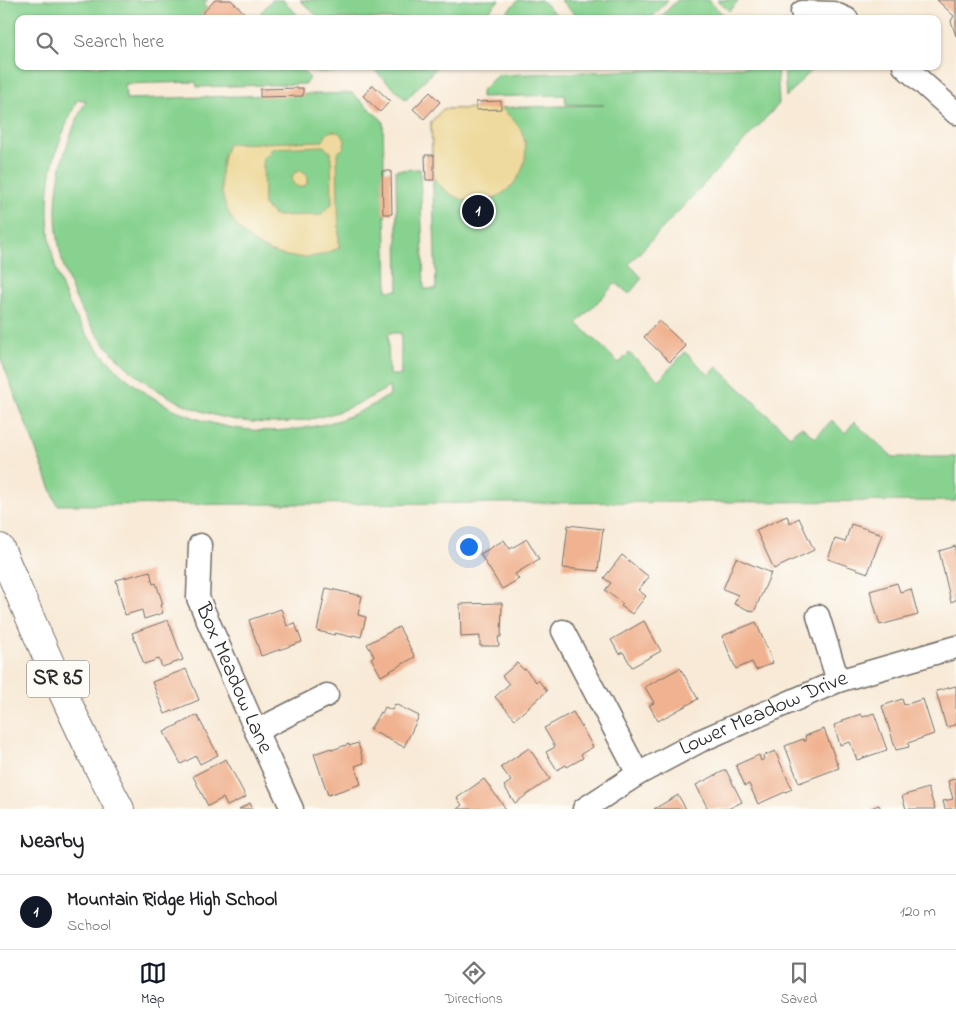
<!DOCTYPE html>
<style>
:root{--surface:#fff;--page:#f2f2f2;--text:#202124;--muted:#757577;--line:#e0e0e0;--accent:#111827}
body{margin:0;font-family:"Indie Flower",sans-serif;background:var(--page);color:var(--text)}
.you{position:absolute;left:468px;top:546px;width:18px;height:18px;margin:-12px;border:4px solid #fff;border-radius:50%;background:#1a73e8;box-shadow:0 0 0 8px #1a73e833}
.badge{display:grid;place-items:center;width:32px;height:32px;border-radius:50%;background:var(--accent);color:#fff;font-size:16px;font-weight:700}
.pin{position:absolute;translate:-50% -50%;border:2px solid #fff;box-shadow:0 1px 5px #0006}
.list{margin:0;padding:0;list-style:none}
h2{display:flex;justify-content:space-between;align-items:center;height:65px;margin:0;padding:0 20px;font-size:21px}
h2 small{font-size:16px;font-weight:400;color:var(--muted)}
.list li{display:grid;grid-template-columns:32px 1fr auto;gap:15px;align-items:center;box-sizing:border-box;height:75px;padding:0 20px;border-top:1px solid var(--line)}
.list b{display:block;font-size:19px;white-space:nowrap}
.list p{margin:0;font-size:16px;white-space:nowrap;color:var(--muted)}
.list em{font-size:16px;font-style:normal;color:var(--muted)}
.icon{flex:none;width:28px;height:28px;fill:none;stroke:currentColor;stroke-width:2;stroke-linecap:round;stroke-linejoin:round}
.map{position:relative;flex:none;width:956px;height:809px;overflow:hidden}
.search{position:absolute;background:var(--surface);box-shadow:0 1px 4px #0004;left:15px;right:15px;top:15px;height:55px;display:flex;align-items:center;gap:12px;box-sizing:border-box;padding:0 18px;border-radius:10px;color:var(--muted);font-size:19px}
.sheet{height:140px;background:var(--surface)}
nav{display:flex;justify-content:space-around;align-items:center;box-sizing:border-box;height:70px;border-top:1px solid var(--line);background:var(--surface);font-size:14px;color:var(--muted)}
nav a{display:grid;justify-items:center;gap:2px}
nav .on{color:var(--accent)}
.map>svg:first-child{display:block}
.green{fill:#87d28f;stroke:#597e5d;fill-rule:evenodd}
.sand{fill:#eeda9e;stroke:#8c8264;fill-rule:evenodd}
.building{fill:#f0b290}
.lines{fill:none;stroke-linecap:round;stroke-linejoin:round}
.minor-casing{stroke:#736e67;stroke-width:25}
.highway-casing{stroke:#736e67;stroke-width:30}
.minor{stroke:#fff;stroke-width:22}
.highway{stroke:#fff;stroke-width:28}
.labels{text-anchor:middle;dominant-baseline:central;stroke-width:5;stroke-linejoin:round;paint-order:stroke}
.shield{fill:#fdfcf7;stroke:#6a6a68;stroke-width:1}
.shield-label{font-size:21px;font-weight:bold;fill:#2b2b2b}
.street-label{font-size:22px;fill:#2b2b2b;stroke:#fdfcf7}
</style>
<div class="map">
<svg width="956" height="809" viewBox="0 0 956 809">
<rect width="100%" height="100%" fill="#fdfcf7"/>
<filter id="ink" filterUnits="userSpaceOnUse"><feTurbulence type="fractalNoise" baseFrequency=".02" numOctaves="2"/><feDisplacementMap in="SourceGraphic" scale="10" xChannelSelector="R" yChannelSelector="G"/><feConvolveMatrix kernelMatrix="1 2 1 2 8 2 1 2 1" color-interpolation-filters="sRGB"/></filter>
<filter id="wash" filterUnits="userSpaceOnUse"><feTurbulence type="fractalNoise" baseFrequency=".0096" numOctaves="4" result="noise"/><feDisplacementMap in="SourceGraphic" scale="20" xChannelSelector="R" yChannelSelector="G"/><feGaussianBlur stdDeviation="1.12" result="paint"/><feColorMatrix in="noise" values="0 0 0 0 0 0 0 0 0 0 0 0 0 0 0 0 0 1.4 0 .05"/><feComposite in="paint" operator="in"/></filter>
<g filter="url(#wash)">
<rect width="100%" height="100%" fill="#f8ead7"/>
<g class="green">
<path d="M 0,0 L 208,0 L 203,5 L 207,8 L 201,14 L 206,19 L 19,19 L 19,66 L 298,66 L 310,78 L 305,84 L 197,87 L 196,82 L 125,84 L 126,99 L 352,93 L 383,121 L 387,291 L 398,290 L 396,170 L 420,169 L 424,289 L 436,289 L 431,122 L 443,109 L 604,105 L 566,104 L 565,95 L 481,97 L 481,91 L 497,75 L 777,66 L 779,104 L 629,264 L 642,278 L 629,294 L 616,283 L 577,323 L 619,363 L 629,353 L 659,380 L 685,352 L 709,375 L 717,367 L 790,436 L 799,428 L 802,427 L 815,438 L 832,420 L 845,433 L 854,422 L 893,457 L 956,457 L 956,501 L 57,505 L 0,356 ZM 77,100 L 86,100 C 68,136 56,172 56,212 C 57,349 192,451 324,416 C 347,410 368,399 389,387 L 390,395 C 377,403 364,410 350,416 C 330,424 309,428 288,430 C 161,441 49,340 48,212 C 48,192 50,169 57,149 C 62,133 70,116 77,100 ZM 388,333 L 401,333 L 401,375 L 389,375 Z"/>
<path d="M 272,0 L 283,0 L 302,19 L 257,19 L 256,18 Z"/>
<path d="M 300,0 L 499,0 L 482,19 L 320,19 Z"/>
<path d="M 518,0 L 541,0 L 561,19 L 500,19 Z"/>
<path d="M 560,0 L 668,0 L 651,19 L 580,19 Z"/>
<path d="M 677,0 L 708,0 L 728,19 L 659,19 Z"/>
<path d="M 717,0 L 739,0 L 729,11 Z"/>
<path d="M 308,66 L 347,66 L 341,72 L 314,72 Z"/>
<path d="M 370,66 L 438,66 L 406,100 Z"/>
<path d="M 784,66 L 815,66 L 786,97 Z"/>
</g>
<g class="sand">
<path d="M 501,108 C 510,116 521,126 524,138 C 535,182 487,219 449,193 C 443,189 437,182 433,177 L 431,122 L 443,109 Z"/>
<path d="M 332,131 C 339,132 343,134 345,141 L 344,148 L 337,153 L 339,248 C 329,252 320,256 309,257 C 265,261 225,230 221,185 C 220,170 223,157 228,144 L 323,141 C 325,136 327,133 332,131 ZM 324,146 L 327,150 L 331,152 L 332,204 L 325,210 L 321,215 L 274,216 L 272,212 L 264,206 L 263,158 L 269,154 L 272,148 Z"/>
<circle cx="300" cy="179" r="8"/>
</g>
<g id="blocks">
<g class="building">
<path d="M 215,0 L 231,0 L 251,19 L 206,19 L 201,15 Z"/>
<path d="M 937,0 L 956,0 L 956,36 L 951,21 L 954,16 Z"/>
<path d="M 373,85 L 390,101 L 380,112 L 363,96 Z"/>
<path d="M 303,88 L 303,96 L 260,97 L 260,89 Z"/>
<path d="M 430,92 L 440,102 L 424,119 L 413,109 Z"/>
<path d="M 501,101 L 501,109 L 476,110 L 476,102 Z"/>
<path d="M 425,155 L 434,155 L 434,180 L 426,180 Z"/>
<path d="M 382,171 L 391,171 L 392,214 L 383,214 Z"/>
<path d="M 659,321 L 686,346 L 670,362 L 644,337 Z"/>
<path d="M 787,516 L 790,523 L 799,518 L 814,550 L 774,569 L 756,530 Z"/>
<path d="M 851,524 L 882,534 L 868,573 L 828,559 L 835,539 L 845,542 Z"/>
<path d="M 568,525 L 603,529 L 598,571 L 563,568 Z"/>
<path d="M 527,539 L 539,559 L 515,574 L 519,579 L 502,589 L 480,554 L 504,540 L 510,549 Z"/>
<path d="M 956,546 L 956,600 L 951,602 L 939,551 Z"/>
<path d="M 622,555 L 649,577 L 638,590 L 646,596 L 632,614 L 621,606 L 623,604 L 605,590 L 611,583 L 604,578 Z"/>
<path d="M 736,558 L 771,573 L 754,612 L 734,604 L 738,595 L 723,589 Z"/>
<path d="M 150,571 L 153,584 L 156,583 L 163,604 L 160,605 L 163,613 L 144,619 L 142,610 L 125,615 L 116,580 Z"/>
<path d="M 897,583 L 900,592 L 911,589 L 918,615 L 880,625 L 870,591 Z"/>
<path d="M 326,588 L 362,596 L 358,615 L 366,617 L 361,637 L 353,635 L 352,637 L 335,633 L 335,635 L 317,631 Z"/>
<path d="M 502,603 L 501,637 L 498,637 L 499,646 L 480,646 L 480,636 L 461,637 L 460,604 Z"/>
<path d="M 281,609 L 287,626 L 295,623 L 302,642 L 261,656 L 249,620 Z"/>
<path d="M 168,620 L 183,660 L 162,667 L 159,659 L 144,664 L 132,633 Z"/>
<path d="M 644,621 L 661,651 L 632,667 L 623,652 L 619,654 L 611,640 Z"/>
<path d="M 756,622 L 773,663 L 756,670 L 752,662 L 736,669 L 722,636 Z"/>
<path d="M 399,627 L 415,657 L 381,676 L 371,658 L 374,656 L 367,644 Z"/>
<path d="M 517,663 L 524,670 L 525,669 L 536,682 L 538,680 L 547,691 L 515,719 L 495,697 L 509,684 L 502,676 Z"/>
<path d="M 680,668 L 698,699 L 658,721 L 649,705 L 654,703 L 645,687 Z"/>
<path d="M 186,669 L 199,700 L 165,714 L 152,682 Z"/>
<path d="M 956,686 L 956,725 L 946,727 L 936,691 Z"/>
<path d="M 902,699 L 904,705 L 923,699 L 934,734 L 908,743 L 909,747 L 896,750 L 882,706 Z"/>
<path d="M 395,704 L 419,716 L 404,747 L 370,730 L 380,712 L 382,713 L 385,707 L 392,710 Z"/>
<path d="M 573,712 L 593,747 L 581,754 L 583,758 L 567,767 L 566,765 L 557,770 L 546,752 L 555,747 L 544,728 Z"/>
<path d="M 874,713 L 887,750 L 857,760 L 850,742 L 840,745 L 834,725 L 843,722 L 843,720 L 861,714 L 863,717 Z"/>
<path d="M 197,715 L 218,755 L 200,764 L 196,756 L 181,764 L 164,732 Z"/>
<path d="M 824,729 L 839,768 L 799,783 L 785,746 L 803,739 L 804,741 L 806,741 L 805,736 Z"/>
<path d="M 358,743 L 364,763 L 355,766 L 361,784 L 328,795 L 314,754 L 331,748 L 332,750 L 349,744 L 349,746 Z"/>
<path d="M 529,748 L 550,779 L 515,803 L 504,786 L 511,781 L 501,767 Z"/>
<path d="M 775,751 L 792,789 L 758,804 L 749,784 L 745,786 L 736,765 L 759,755 L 761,761 L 764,759 L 763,756 Z"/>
<path d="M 226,759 L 246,797 L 227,806 L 223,798 L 208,806 L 193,776 Z"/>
<path d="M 726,770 L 742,802 L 728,809 L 708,809 L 696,785 Z"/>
<path d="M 956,778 L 956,809 L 945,809 L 943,801 L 953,799 L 948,781 Z"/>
<path d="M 484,779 L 506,809 L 457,809 L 462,805 L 457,798 Z"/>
<path d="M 928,788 L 935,809 L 906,809 L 902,796 Z"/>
<path d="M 678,795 L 686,809 L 654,809 Z"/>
<path d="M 250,803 L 253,809 L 239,809 Z"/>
<path d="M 879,805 L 881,809 L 868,809 Z"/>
</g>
</g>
</g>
<g filter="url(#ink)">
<use href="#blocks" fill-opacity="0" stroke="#736e67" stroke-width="1"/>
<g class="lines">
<g class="minor-casing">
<g id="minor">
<path d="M 802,12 L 833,13 L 847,19"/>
<path d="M 904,66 L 956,113"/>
<path id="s1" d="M 200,545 L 198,598 L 256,731 L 292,809"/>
<path d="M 818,616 L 838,681"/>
<path d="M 563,631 L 638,774"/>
<path d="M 256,731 L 327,695"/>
<path id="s2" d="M 584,809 L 638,774 L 700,741 L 838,681 L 956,647"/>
</g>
</g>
<g class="highway-casing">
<path id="highway" d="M 0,548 C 38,636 75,725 120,809"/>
</g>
<use href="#minor" class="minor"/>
<use href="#highway" class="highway"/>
</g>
</g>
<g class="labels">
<rect class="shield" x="27" y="660.5" width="62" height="37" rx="4"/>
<g class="shield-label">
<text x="58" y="679">SR 85</text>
</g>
<g class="street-label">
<text stroke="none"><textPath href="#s1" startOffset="141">Box Meadow Lane</textPath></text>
<text stroke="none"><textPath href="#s2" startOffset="204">Lower Meadow Drive</textPath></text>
</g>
</g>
</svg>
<div class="you"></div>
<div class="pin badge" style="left:478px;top:211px">1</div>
<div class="search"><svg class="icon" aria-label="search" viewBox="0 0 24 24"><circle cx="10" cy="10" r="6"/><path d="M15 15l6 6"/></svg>Search here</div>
</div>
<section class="sheet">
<h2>Nearby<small></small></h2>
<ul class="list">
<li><span class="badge">1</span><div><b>Mountain Ridge High School</b><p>School</p></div><em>120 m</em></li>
</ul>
</section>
<nav>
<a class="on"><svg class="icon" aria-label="map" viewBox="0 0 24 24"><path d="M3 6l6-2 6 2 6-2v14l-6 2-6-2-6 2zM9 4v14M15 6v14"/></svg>Map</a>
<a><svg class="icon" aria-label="directions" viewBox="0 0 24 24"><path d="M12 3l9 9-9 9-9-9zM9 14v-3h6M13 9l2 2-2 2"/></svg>Directions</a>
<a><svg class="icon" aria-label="saved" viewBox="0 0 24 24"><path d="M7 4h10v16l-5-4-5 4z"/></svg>Saved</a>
</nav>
